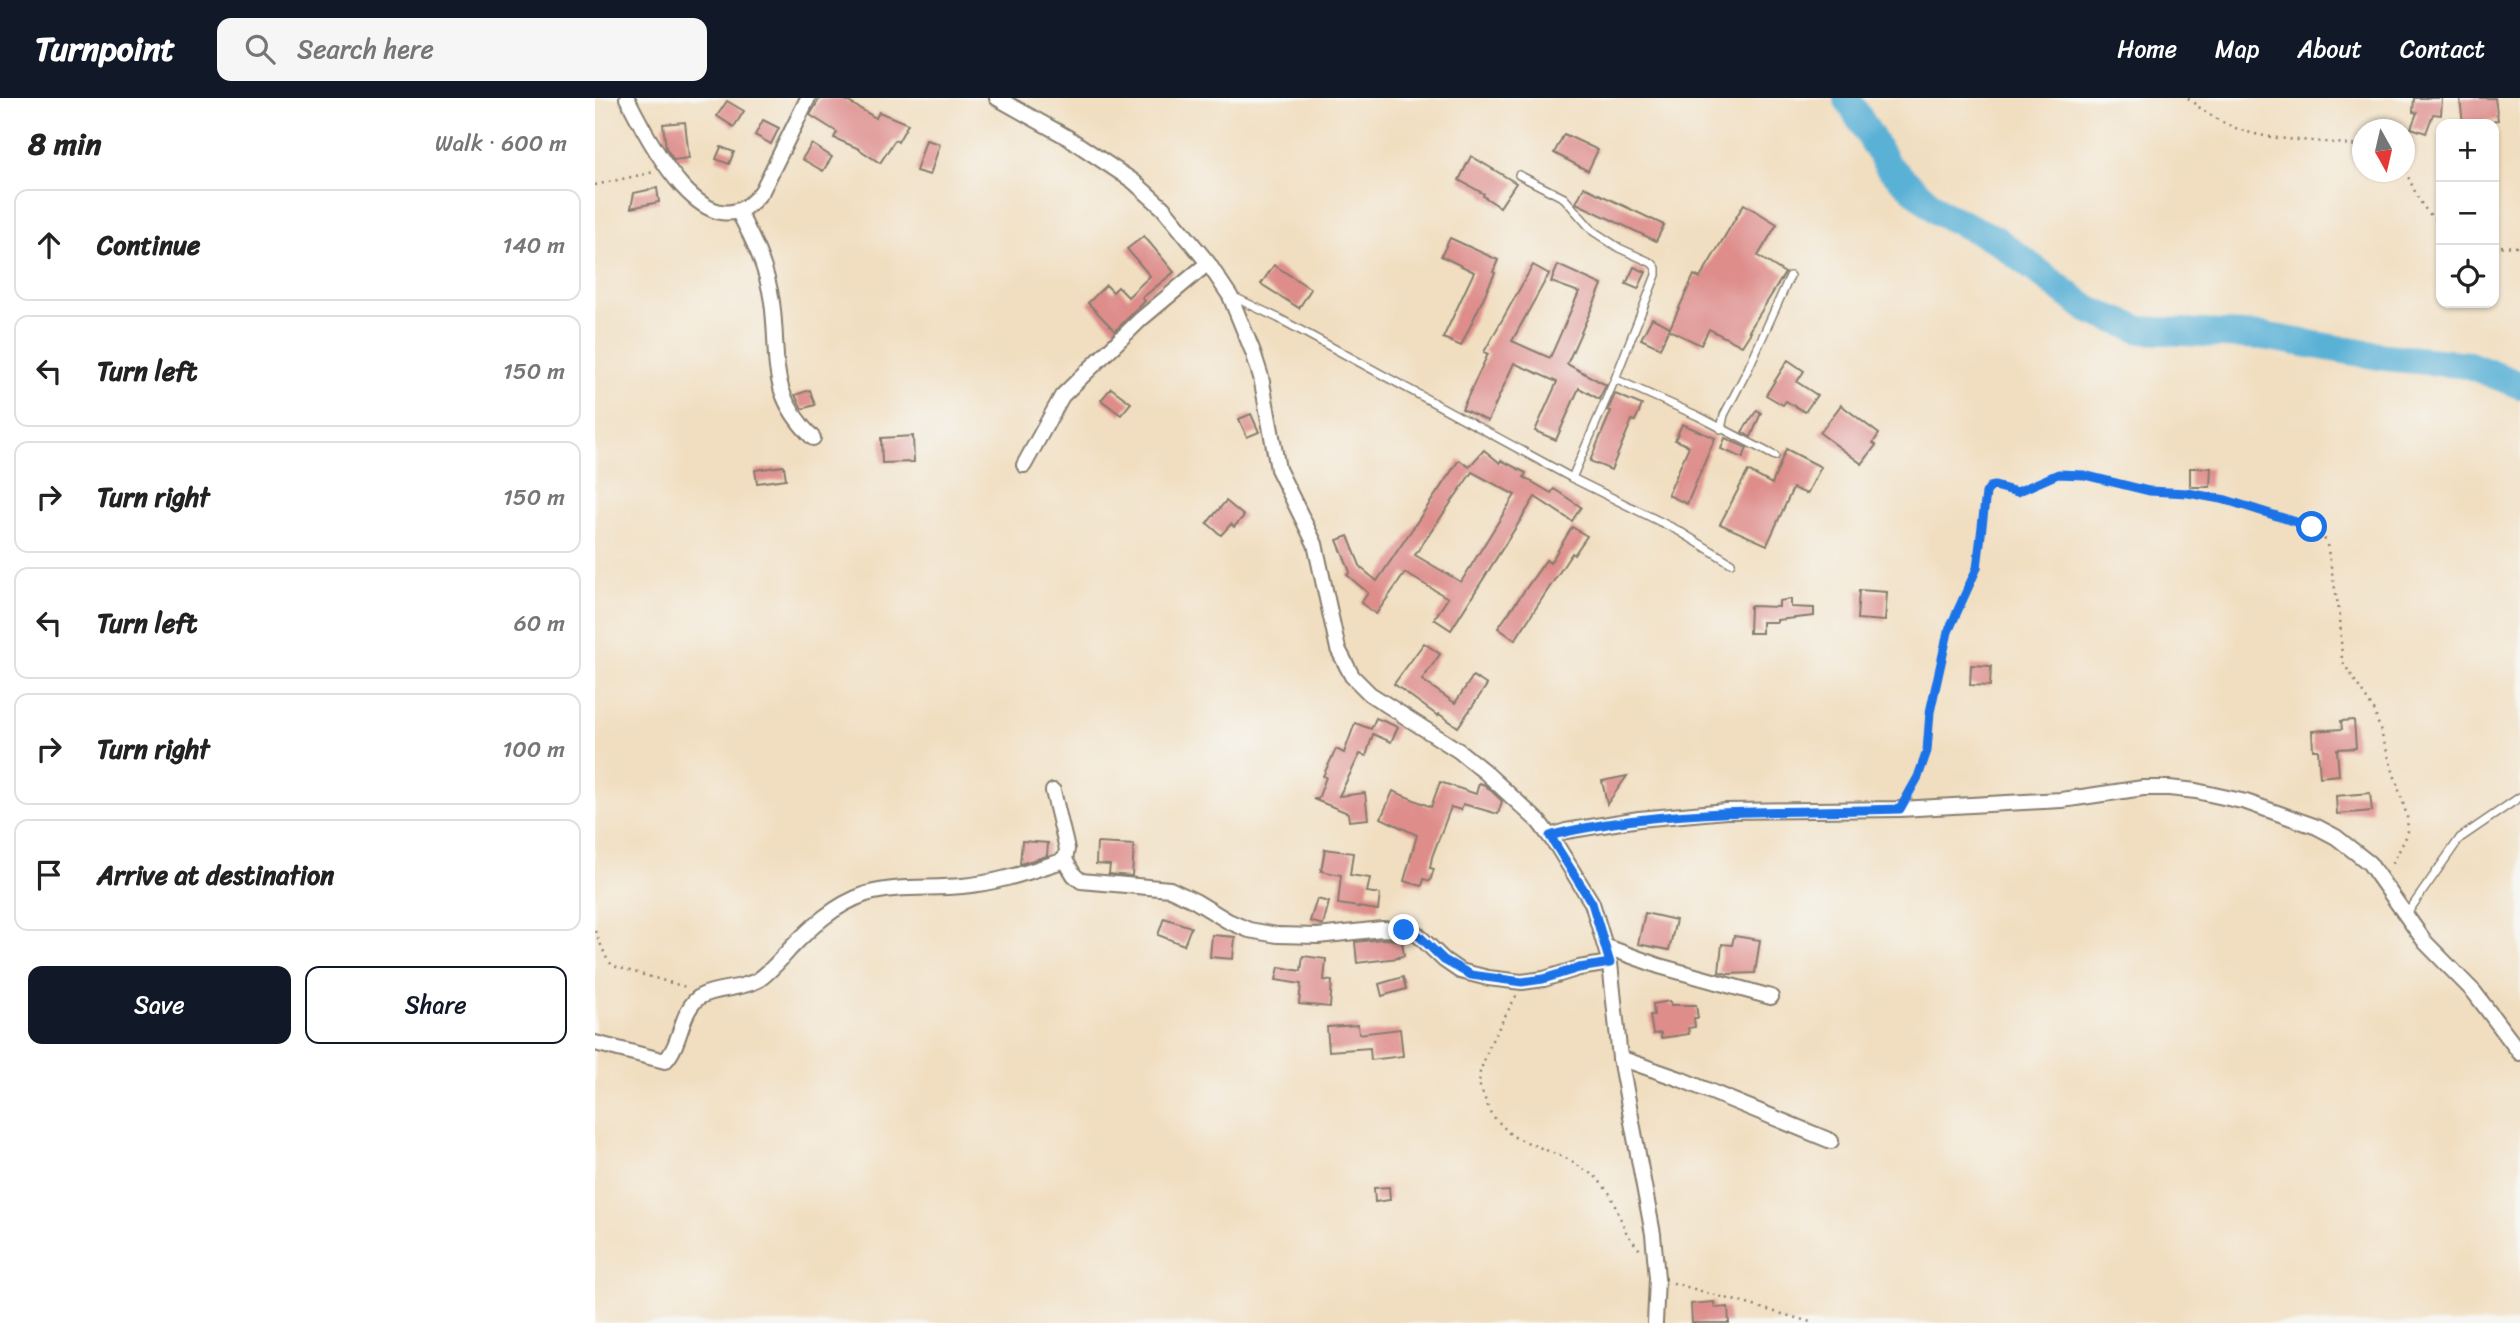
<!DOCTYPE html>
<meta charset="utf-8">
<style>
:root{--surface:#fff;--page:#f6f6f6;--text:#222;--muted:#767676;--line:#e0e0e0;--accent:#111827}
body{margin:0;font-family:Sriracha,sans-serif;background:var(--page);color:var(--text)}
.controls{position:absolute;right:21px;top:21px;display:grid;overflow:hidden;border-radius:14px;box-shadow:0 2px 5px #0004}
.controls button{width:63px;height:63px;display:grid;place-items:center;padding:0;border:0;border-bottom:2px solid var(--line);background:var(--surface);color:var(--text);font:35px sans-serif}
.compass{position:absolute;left:1757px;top:21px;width:63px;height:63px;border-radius:50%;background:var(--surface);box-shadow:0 2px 5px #0004;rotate:172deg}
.stop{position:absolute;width:21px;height:21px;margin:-16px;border:5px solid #1a73e8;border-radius:50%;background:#fff}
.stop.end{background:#1a73e8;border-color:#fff;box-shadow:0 2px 7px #0008}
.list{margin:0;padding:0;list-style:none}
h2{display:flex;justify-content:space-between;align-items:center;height:91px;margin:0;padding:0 28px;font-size:30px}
h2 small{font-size:23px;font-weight:400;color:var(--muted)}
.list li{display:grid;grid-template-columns:46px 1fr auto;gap:21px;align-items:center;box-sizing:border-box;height:112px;margin:0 14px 14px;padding:0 14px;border:2px solid var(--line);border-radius:14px}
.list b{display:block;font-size:26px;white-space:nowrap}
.list em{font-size:23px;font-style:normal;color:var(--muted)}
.actions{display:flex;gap:14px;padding:21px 28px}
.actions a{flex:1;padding:16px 0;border:2px solid var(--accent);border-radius:14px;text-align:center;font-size:24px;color:var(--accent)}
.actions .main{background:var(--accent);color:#fff}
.icon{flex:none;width:38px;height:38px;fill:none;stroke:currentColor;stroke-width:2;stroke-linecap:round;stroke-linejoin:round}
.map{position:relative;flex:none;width:1925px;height:1225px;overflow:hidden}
header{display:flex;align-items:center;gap:42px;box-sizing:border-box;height:98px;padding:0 35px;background:var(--accent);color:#fff}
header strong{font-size:33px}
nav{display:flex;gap:38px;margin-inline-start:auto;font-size:24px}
.search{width:490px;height:63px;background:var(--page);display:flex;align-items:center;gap:18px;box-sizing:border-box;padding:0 24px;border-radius:14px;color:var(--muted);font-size:26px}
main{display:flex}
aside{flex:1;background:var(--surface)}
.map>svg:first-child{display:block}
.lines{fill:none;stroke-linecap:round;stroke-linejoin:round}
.river{stroke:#5ab1d6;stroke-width:28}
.building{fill:#de8d8b;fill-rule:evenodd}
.service-casing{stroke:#867d6e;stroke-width:10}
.minor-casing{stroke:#867d6e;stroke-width:18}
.path{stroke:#867d6e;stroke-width:2.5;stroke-dasharray:2 5;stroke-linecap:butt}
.service{stroke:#fff;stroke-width:7}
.minor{stroke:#fff;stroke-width:14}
.route{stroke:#1a73e8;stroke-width:9}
</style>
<header>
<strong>Turnpoint</strong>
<div class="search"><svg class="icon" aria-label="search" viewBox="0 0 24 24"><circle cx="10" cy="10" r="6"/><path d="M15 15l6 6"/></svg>Search here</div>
<nav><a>Home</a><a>Map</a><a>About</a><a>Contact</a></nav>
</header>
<main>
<aside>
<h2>8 min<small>Walk · 600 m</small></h2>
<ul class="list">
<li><svg class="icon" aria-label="ahead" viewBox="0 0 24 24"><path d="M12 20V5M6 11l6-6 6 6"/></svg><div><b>Continue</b></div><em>140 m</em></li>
<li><svg class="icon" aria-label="left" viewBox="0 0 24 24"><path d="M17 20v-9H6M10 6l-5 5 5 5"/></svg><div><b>Turn left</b></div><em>150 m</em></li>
<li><svg class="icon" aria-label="right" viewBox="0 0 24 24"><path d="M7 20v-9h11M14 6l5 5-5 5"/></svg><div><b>Turn right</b></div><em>150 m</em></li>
<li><svg class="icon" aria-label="left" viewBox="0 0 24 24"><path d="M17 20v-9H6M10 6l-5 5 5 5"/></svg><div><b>Turn left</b></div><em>60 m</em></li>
<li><svg class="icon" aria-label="right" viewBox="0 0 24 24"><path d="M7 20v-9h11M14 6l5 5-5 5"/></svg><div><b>Turn right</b></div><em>100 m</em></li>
<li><svg class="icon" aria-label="arrive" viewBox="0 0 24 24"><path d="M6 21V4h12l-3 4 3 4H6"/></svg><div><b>Arrive at destination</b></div></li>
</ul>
<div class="actions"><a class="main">Save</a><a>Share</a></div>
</aside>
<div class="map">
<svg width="1925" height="1225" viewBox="0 0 1925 1225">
<rect width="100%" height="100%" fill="#f6f6f2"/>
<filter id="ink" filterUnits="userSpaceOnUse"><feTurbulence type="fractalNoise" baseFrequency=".0143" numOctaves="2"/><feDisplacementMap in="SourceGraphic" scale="14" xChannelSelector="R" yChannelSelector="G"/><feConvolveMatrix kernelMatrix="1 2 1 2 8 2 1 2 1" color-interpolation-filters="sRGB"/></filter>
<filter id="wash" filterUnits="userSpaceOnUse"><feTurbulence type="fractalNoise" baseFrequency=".00686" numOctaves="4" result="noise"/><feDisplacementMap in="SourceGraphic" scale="28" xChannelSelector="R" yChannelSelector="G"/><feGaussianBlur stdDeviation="1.57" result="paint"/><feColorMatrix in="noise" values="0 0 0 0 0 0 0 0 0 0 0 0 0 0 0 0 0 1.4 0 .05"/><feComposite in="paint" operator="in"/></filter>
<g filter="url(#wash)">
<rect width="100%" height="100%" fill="#f1dec0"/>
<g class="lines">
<path class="river" d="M 1252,0 L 1293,68 L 1345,115 L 1400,141 L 1494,212 L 1546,232 L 1668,238 L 1790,259 L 1874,267 L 1925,287"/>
</g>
<g id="blocks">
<g class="building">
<path d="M 225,0 L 247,0 L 281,20 L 284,14 L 313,26 L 303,44 L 300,42 L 285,65 L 262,50 L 239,40 L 242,34 L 215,17 Z"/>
<path d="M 1819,0 L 1847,0 L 1846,17 L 1838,16 L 1831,35 L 1816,30 L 1822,15 L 1818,14 Z"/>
<path d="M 1865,0 L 1900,0 L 1903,22 L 1868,26 Z"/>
<path d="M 132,3 L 149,13 L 139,29 L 122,18 Z"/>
<path d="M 168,22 L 184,30 L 176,46 L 160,37 Z"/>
<path d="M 90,24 L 94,60 L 79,62 L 71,50 L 68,26 Z"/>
<path d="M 969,36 L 1003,52 L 993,73 L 959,55 Z"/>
<path d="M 331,42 L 345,46 L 335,77 L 321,73 Z"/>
<path d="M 217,46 L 237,59 L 228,73 L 207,61 Z"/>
<path d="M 126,49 L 139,54 L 134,66 L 121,61 Z"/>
<path d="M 876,58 L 921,85 L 905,109 L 888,98 L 889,96 L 864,82 Z"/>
<path d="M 989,89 L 1069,127 L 1061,143 L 981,105 Z"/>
<path d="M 62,90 L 64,104 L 36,110 L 39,95 Z"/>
<path d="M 1149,106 L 1182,126 L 1163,158 L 1190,175 L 1154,233 L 1156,234 L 1147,248 L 1114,231 L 1106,247 L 1074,232 L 1099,177 L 1105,180 Z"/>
<path d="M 549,138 L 579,174 L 547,200 L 550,203 L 520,233 L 493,205 L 511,187 L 518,194 L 523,189 L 533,199 L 555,178 L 532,151 Z"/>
<path d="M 855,140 L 903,162 L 898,174 L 900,175 L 866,248 L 848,240 L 879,174 L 846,158 Z"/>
<path d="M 679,167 L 716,191 L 704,210 L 666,186 Z"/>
<path d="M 938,167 L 954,176 L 917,243 L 955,260 L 984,194 L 956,184 L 963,167 L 1007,187 L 972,266 L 1011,287 L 1004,301 L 984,290 L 961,342 L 940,333 L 962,284 L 919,265 L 893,323 L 867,311 L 893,256 L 889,254 Z"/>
<path d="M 1039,169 L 1051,174 L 1043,191 L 1031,186 Z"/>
<path d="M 1057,220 L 1075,229 L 1065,250 L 1046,241 Z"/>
<path d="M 1193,262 L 1209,273 L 1202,284 L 1222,297 L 1210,314 L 1191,303 L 1188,307 L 1171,297 Z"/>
<path d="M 516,290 L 536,305 L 526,317 L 506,302 Z"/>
<path d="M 215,292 L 220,307 L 207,311 L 200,297 Z"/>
<path d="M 1020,296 L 1047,307 L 1040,323 L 1037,322 L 1016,372 L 995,363 L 1016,313 L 1013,312 Z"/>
<path d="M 1246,307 L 1284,336 L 1278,345 L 1281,347 L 1267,366 L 1225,335 Z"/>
<path d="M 1162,312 L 1166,315 L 1156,339 L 1147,334 Z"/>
<path d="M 656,316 L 664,334 L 652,339 L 644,321 Z"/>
<path d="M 1087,326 L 1120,340 L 1092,406 L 1073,397 L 1094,348 L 1080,342 Z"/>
<path d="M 318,338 L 319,364 L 287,365 L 286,340 Z"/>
<path d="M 1130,340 L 1152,350 L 1148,360 L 1126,351 Z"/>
<path d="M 1191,351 L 1226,369 L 1212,396 L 1198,390 L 1172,447 L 1125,426 L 1153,373 L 1177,386 Z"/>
<path d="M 889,352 L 905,365 L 906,362 L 931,375 L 929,379 L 956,395 L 959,391 L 986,409 L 977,423 L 940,399 L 856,532 L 839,521 L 853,500 L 810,475 L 781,516 L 766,505 L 773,495 L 752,477 L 755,474 L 742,442 L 753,438 L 766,470 L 782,483 L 864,362 L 874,369 ZM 877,374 L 920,397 L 866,484 L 820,457 Z"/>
<path d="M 189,368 L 191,381 L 162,385 L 160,372 Z"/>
<path d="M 1595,370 L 1616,370 L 1615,389 L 1595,389 Z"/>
<path d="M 631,403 L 649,418 L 639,429 L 636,426 L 626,437 L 612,425 Z"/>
<path d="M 977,429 L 992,438 L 979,457 L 977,455 L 920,542 L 903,530 L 951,462 L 955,465 Z"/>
<path d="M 1264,492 L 1292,494 L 1290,523 L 1262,521 Z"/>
<path d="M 1196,501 L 1196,509 L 1219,510 L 1219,518 L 1182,522 L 1182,524 L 1167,524 L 1167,535 L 1154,535 L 1155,508 L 1184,509 L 1184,503 Z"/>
<path d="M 829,545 L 845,556 L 827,582 L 860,605 L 878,578 L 892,587 L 863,629 L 844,616 L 843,618 L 799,586 Z"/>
<path d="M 1376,567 L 1396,568 L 1395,588 L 1375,587 Z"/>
<path d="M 781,620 L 803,629 L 796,644 L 778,636 L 771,658 L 765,656 L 744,698 L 770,695 L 773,721 L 754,723 L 753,715 L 718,701 L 723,701 L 731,679 L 728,678 L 741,651 L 749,655 L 760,625 L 776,631 Z"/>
<path d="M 1759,622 L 1761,650 L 1742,651 L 1744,677 L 1725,679 L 1723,652 L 1718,652 L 1717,633 L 1747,631 L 1746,623 Z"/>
<path d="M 1032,678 L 1012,706 L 1007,683 Z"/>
<path d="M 845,684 L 881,696 L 884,685 L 890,687 L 907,703 L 903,716 L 868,706 L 866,712 L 856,709 L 837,759 L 835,770 L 839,771 L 835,783 L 829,781 L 827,788 L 809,783 L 822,737 L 786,720 L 798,693 L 836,709 Z"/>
<path d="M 1775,695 L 1777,713 L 1742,716 L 1741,698 Z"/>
<path d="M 427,743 L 453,745 L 452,758 L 425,766 Z"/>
<path d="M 502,745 L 539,747 L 537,778 L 514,776 L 515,767 L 501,766 Z"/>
<path d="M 730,751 L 758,755 L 755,777 L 775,780 L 772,794 L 785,796 L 783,812 L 743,806 L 746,777 L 726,773 Z"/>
<path d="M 722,801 L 734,804 L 728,827 L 715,823 Z"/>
<path d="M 1050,815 L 1081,822 L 1074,852 L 1043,846 Z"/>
<path d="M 569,820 L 596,829 L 589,847 L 563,837 Z"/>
<path d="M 617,837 L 640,839 L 638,861 L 615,859 Z"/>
<path d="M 1139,838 L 1165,842 L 1160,875 L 1133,876 L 1124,874 L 1127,846 L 1137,847 Z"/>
<path d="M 788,841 L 807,842 L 809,858 L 802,859 L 803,860 L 762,865 L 760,844 Z"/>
<path d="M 708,858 L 731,861 L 729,882 L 737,883 L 735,909 L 704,906 L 706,886 L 681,882 L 684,869 L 706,873 Z"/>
<path d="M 808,879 L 811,891 L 787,898 L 784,886 Z"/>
<path d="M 1075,903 L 1076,907 L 1101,907 L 1103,920 L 1099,920 L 1100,929 L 1093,930 L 1094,936 L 1066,940 L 1066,935 L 1058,936 L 1055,917 L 1059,917 L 1058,906 Z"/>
<path d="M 763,927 L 764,936 L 805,931 L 808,958 L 776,962 L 775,950 L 734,953 L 732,929 Z"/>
<path d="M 794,1089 L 795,1102 L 780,1104 L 779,1090 Z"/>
<path d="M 1119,1204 L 1120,1210 L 1133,1209 L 1134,1225 L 1097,1225 L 1096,1206 Z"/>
</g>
</g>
</g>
<g filter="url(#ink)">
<use href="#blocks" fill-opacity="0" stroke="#867d6e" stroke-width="2"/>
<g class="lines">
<g class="service-casing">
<g id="service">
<path d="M 924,77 L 969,100 L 998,133 L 1024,150 L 1057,165 L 1061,170 L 1061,177 L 1020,281 L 977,380"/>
<path d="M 637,198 L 683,220 L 977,380 L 1084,433 L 1136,465"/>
<path d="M 1020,281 L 1103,318 L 1180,358"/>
<path d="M 1126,331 L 1129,317 L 1153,271 L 1195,178"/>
<path d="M 1811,817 L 1865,740 L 1925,699"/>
</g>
</g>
<g class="minor-casing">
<g id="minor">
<path d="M 32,0 C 52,40 114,164 167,93 L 213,0"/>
<path d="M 402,0 L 472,39 L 538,83 L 568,110 L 613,165 L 635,198 L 658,254 L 666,279 L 683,371 L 720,446 L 743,551 L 757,578 L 775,596 L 864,653 L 890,674 L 944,724 L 962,748 L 997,805 L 1015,865 L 1025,960 L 1058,1136 L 1062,1180 L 1060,1225"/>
<path d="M 143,113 C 159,143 172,170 177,204 C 185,262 171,293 218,340"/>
<path d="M 429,367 L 467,298 L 546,221 L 613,165"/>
<path d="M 458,693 L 472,751 L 470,762 L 479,777 L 486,783 L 575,791 L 600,803 L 633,823 L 654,832 L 682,837 L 723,838 L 787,831 L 809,832 L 822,836 L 849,862 L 865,873 L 893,880 L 927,884 L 949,881 L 984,870 L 1015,865"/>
<path d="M 955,738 L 971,733 L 1044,721 L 1131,713 L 1305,711 L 1467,702 L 1548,690 L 1574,690 L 1601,693 L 1651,704 L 1722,729 L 1741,739 L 1774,765 L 1830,844 L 1879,894 L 1925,955"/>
<path d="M 1012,849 L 1064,868 L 1176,899"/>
<path d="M 0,945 L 70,963 C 87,946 85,911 106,898 C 123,889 145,892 163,882 C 174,875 185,862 194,852 C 216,829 239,807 271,796 C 301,787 335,791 367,788 C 403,785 436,773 470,762"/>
<path d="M 1025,960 L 1085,981 L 1236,1043"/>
</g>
</g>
<g class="path">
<path d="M 1593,0 C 1651,52 1699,36 1768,49"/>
<path d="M 1810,73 C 1821,93 1825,113 1846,124"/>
<path d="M 0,87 L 59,74"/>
<path d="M 1899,148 L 1925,149"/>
<path d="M 1313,696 L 1323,679 L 1332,653 L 1335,614 L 1353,534 L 1382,470 L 1391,395 L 1395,389 L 1400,388 L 1422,394 L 1463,376 L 1489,377 L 1554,393 L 1593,395 L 1631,402 L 1698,422 L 1728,437 L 1732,447 L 1745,518 L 1747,563 L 1779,612 L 1812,718 L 1813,735 L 1796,769"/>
<path d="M 0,833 L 12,861 L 18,868 L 94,890"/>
<path d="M 921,898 L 895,946 L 885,974 L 884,986 L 896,1016 L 917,1038 L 975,1062 L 1002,1080 L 1015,1096 L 1032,1136 L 1045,1152"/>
<path d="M 1078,1185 L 1219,1225"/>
</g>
<use href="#service" class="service"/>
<use href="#minor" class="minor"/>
</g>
</g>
<g class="lines" filter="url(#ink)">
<path class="route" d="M 809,832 L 822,836 L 849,862 L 876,877 L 927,884 L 948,881 L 984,870 L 1015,865 L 997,805 L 955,738 C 974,732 993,730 1012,726 C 1110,710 1207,715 1305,711 L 1323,679 L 1332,653 L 1335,614 L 1353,534 L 1382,470 L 1391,395 L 1395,389 L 1400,388 L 1422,394 L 1463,376 L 1489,377 L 1554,393 L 1593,395 L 1631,402 L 1717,429"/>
</g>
</svg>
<div class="controls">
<button>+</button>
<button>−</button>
<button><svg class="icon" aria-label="locate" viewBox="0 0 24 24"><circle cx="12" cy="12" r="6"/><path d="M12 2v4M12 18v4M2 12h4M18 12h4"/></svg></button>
</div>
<svg class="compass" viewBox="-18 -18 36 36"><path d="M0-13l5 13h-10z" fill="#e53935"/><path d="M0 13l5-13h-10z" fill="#767676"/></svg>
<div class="stop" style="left:1717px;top:429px"></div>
<div class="stop end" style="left:809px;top:832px"></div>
</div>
</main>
